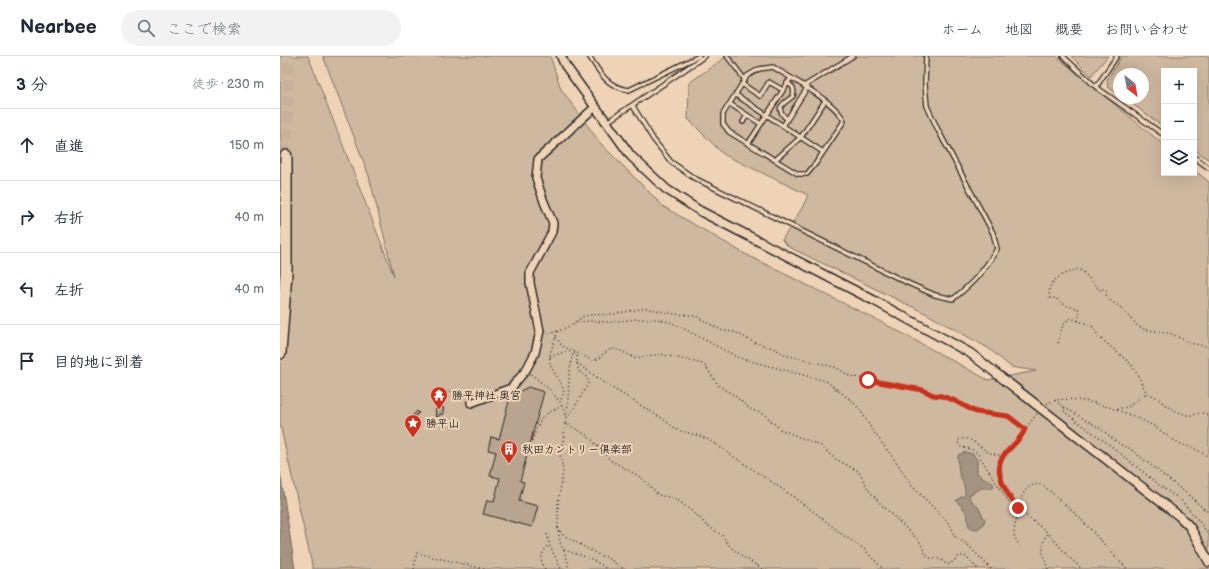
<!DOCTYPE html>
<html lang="ja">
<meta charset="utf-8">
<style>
:root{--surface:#fff;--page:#f2f2f3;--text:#1f2937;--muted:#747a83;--line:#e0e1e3}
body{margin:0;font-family:"Balsamiq Sans","Klee One",sans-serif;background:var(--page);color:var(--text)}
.controls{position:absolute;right:12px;top:12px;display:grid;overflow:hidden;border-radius:0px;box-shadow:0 4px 16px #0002}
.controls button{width:36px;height:36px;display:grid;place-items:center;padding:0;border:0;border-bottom:1px solid var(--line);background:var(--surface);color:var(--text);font:20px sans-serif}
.compass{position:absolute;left:833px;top:12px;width:36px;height:36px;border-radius:50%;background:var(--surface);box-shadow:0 4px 16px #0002;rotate:149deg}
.stop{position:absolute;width:12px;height:12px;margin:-9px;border:3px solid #c8321e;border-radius:50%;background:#fff}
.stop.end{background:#c8321e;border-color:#fff;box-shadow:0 1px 4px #0008}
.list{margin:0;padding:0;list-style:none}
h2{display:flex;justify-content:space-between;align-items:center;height:52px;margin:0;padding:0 16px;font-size:17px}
h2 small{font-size:13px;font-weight:400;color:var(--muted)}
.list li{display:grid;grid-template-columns:26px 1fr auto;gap:12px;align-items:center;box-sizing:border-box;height:72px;padding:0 16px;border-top:1px solid var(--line)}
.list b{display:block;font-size:15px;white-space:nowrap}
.list em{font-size:13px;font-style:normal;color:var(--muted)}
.icon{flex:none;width:22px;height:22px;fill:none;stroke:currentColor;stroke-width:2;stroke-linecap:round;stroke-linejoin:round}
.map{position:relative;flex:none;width:929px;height:513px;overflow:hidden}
header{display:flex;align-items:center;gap:24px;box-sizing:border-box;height:56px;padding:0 20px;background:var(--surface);border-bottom:1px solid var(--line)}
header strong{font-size:19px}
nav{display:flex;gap:22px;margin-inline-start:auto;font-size:14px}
.search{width:280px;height:36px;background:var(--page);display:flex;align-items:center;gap:10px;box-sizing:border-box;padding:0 14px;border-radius:22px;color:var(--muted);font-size:15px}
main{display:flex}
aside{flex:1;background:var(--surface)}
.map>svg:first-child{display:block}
.green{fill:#cfb8a0;stroke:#7d7266}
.water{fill:#a49381;stroke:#74695f}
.building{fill:#b9a48f;stroke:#2b2b2b}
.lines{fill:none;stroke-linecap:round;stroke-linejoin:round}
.trunk-tunnel{stroke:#c8b19a;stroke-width:11;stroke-dasharray:11 5.5;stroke-linecap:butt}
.service-casing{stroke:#2b2b2b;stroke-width:6}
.minor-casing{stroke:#2b2b2b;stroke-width:10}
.tertiary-casing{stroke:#2b2b2b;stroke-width:11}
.trunk-casing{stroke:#2b2b2b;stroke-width:14}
.path{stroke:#2b2b2b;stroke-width:1.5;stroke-dasharray:1 3;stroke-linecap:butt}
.service{stroke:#efd3b6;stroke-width:3.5}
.minor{stroke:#efd3b6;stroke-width:7}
.tertiary{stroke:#efd3b6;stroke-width:8}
.trunk{stroke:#efd3b6;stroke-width:11}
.route{stroke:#c8321e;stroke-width:5}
.labels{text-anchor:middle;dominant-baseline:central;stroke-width:4;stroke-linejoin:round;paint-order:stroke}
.poi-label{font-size:11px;font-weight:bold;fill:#2b2b2b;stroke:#efd3b6;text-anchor:start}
</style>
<header>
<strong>Nearbee</strong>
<div class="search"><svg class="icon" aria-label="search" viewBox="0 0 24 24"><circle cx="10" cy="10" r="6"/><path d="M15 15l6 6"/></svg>ここで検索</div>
<nav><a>ホーム</a><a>地図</a><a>概要</a><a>お問い合わせ</a></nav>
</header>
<main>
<aside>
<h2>3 分<small>徒歩 · 230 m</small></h2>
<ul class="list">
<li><svg class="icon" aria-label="ahead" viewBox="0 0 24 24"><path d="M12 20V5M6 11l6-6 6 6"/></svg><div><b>直進</b></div><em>150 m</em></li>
<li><svg class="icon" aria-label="right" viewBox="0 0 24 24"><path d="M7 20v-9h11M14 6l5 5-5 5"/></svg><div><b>右折</b></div><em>40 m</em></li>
<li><svg class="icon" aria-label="left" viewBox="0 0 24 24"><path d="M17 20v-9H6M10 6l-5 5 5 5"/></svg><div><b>左折</b></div><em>40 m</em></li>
<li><svg class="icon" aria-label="arrive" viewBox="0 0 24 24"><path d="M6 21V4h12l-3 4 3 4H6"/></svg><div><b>目的地に到着</b></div></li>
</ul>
</aside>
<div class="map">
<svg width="929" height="513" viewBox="0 0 929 513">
<rect width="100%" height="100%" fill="#efd3b6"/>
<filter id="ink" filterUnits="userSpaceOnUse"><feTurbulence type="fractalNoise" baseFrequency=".025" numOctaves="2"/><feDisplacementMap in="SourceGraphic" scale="8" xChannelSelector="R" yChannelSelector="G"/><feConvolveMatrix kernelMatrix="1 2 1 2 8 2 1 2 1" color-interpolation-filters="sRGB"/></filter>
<g filter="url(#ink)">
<g class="green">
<path d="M 0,0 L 28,0 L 114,220 L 89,120 L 43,0 L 270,0 L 281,33 L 321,88 L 384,151 L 465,198 L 605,268 L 708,324 L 756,315 L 731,311 L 708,292 L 647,258 L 509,191 L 502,184 L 522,152 L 528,139 L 443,98 L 408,63 L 409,27 L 447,0 L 776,0 L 884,89 L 884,117 L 914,117 L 914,114 L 929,126 L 929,513 L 33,513 L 0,368 Z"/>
<path d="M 791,0 L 828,0 L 811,20 Z"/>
<path d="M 842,0 L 929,0 L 929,104 L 914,93 L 914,15 L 884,15 L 884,71 L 844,42 L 863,42 L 863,18 L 839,18 L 839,39 L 828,31 L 827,24 Z"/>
</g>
<g class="water">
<path d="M 685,396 L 693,398 L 697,404 L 697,417 L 704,423 L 712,426 L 714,430 L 712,432 L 702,432 L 690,438 L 689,442 L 698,451 L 705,464 L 703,469 L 697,473 L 690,472 C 687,467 688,463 687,458 C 685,453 680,449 676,445 L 678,443 L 685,439 C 686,430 681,424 679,416 C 678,411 678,405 678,399 Z"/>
<path d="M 0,416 L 15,513 L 0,513 Z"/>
</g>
<g class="building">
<path d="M 248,331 L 264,336 L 240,425 L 244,426 L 239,445 L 258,450 L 252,471 L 203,458 L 207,444 L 214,445 L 220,422 L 210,420 L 216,396 L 208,394 L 211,381 L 219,383 L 230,341 Z"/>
<path d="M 157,350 L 164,352 L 162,359 L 160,358 L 158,361 L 155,360 L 156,357 L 155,356 Z"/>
<path d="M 137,355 L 139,357 L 134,361 L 133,359 Z"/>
</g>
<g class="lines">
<path class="trunk-tunnel" d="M 6,100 L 9,0"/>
<g class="service-casing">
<g id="service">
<path d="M 309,0 C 320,17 327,31 349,34 L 419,0"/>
<path d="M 447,0 L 465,24"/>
<path d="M 783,0 L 816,31 L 884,79"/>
<path d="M 493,11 C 512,23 556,46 564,65 L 536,107 L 527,118 L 518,118 L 449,76 L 443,68 L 443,58 L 467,20 L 479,13 Z"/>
<path d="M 507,27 C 513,30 515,33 513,40 C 504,48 493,51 507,63"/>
<path d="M 462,28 L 480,40 L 489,26 L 503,34"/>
<path d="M 524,30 L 573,0"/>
<path d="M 816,31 L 837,0"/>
<path d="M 456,39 L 543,96"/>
<path d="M 450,48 L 481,68"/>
<path d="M 353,50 L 373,83 L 391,106 L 414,122 L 630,228 L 655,239 L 673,243 C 693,227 704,215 717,193 L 713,177 L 658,74 L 647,50 L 645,28 L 646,0"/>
<path d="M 327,66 L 425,0"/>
<path d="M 463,66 L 467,59"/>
<path d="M 503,70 L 527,32"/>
<path d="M 468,88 L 511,22"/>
<path d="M 914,101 L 929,112"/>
<path d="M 495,104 L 521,81 L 545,45"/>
</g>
</g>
<g class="minor-casing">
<path id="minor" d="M 191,347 L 231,332 L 246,314 L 255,297 L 260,275 L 250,227 L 250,217 L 272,176 L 273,167 L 264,146 L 256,122 L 258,103 L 315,51"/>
</g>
<g class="tertiary-casing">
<path id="tertiary" d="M 281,0 L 285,9 L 351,100 L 386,133 L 420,155 L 593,244 L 690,297 L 899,460 L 910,471 L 929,506"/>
</g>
<g class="trunk-casing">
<path id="trunk" d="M 0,297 L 6,217 L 6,100"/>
</g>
<g class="path">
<path d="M 798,265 L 800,258 L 798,252 C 789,251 782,249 776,242 L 770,242 C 765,224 785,217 798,213 C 807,218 812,227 820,234 L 822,232 L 827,236 L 826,241 L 827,242 L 840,251 L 857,269 L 863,273 L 892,278 L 910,287 L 929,291"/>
<path d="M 293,268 L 302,261 L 309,259 L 334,258 L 365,252 L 394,258 L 409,259 L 415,260 L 443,275 L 455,276 L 473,286 L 493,292 L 506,299 L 555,311 L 570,320 L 643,334 L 653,339 L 662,340 L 673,344 L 695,356 L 728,360 L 745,373"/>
<path d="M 277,275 C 276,285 268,297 270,307 C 272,316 281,324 283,333 L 284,337 L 280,345"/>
<path d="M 265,278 L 279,275 L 298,266 L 311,265 L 331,266 L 356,263 L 377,263 L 393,267 L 459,302 L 546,325 L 572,345 L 581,355 L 591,372 L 619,410 L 631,429 L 667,465 L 672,472 L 674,480 L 688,489 L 711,513"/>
<path d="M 276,281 L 282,290 L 312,304 L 318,303 L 327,295 L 333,293 L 341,295 L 355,302 L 380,298 L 420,307 L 425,310 L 439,330 L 455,340 L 470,353 L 485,359 L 500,373 L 541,390 L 554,402 L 578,415 L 581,419 L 588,433 L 598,445 L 640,486 L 646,499 L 650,502 L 660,503 L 666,508 L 670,508 L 679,500 L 685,500 L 698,513"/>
<path d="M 778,287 C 781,277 781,267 791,262 L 812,270 L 819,281 L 851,308 L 857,318 L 867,338"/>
<path d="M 270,301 L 284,296 L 293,295"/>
<path d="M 297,307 L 329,330 L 386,365 L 397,374 L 420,380 L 429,384 L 502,433 L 534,456 L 563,479 L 583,492 L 603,513"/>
<path d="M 251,318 L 270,334 L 280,346 L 286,359 L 284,380 L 280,398 L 283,415 L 278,447 L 278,472 L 280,486 L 288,505 L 288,513"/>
<path d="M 775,344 C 787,355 804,362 818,371 C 828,378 837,388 849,392 L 906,437 L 929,457"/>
<path d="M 160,347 C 160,341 165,338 170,335 L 184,339 L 187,342"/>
<path d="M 767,348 C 787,333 850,357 870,368 C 881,374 890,383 901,388 C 905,390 909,390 913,392 C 919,395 924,398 929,401"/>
<path d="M 784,351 L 783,353 L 786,357 L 835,393 L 879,429 L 901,444 L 922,469 L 929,479"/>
<path d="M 837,354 L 841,352 L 848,351 L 865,338 C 874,337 880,345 887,350 C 892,354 899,356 904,358 C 913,362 918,354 929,359"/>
<path d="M 757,358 L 745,373 L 741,382 L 723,400 L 720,410 L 720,421 L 730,442 L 737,452 L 768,477"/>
<path d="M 286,359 L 288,349 L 289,319 L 293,296"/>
<path d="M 287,362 L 295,351 L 309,326 L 305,319 C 295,316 298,308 297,300 L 294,297"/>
<path d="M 285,367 L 305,378 L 312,384 L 330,404 L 360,421 L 370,430 L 378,439 L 392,442 L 400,446 L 420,462 L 426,469 L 443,480 L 448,488 L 455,495 L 482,513"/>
<path d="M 252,385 C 261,361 259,361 282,350"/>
<path d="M 723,400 C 718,399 714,398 710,397 C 701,393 689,378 679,384 L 678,387 L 681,391 L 693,394 L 698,398 L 735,456 C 740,470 727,473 740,490"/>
<path d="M 739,453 C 741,440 747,423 764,430 L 798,460 L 847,513"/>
<path d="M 278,472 L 283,479 L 319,499 L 326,501 L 344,513"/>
<path d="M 267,478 L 270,490 L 281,513"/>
<path d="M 284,494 C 299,499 314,502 326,513"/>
<path d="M 134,513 L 137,497 L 204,513"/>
<path d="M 265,513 C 259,503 261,497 269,489"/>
<path d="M 768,513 C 763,500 759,488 768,477 L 788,500 L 802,513"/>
</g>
<use href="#service" class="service"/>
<use href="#minor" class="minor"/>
<use href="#tertiary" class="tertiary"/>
<use href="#trunk" class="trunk"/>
</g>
</g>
<g class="lines" filter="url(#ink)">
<path class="route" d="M 588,324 L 643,334 L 653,339 L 662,340 L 673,344 L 696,356 L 728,360 L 745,373 C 740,385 732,389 724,399 C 711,414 728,440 738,452"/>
</g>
<defs>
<g id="temple-pin" transform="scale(0.9)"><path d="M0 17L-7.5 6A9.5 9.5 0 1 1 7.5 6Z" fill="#c8321e" stroke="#efd3b6"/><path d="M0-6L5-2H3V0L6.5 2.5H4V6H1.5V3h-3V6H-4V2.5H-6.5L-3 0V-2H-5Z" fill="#fff"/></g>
<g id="sight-pin" transform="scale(0.9)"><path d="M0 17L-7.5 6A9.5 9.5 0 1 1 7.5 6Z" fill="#c8321e" stroke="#efd3b6"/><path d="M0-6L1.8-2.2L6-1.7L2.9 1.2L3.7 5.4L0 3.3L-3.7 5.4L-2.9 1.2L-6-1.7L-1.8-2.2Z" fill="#fff"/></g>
<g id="building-pin" transform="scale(0.9)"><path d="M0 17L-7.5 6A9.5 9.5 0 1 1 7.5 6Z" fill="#c8321e" stroke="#efd3b6"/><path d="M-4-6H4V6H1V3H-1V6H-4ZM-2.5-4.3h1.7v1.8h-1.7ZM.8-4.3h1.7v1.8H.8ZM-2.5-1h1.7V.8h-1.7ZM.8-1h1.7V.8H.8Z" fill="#fff"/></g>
</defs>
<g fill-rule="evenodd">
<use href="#temple-pin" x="159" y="339"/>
<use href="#sight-pin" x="133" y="367"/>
<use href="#building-pin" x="229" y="393"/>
</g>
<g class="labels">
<g class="poi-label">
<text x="172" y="339">勝平神社 奥宮</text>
<text x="146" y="367">勝平山</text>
<text x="242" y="393">秋田カントリー倶楽部</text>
</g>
</g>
</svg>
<div class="controls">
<button>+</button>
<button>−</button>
<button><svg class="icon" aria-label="layers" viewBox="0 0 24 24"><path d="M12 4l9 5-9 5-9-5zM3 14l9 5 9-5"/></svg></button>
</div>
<svg class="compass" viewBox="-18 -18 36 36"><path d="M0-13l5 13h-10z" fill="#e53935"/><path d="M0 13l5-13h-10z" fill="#747a83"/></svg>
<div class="stop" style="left:588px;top:324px"></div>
<div class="stop end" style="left:738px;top:452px"></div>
</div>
</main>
